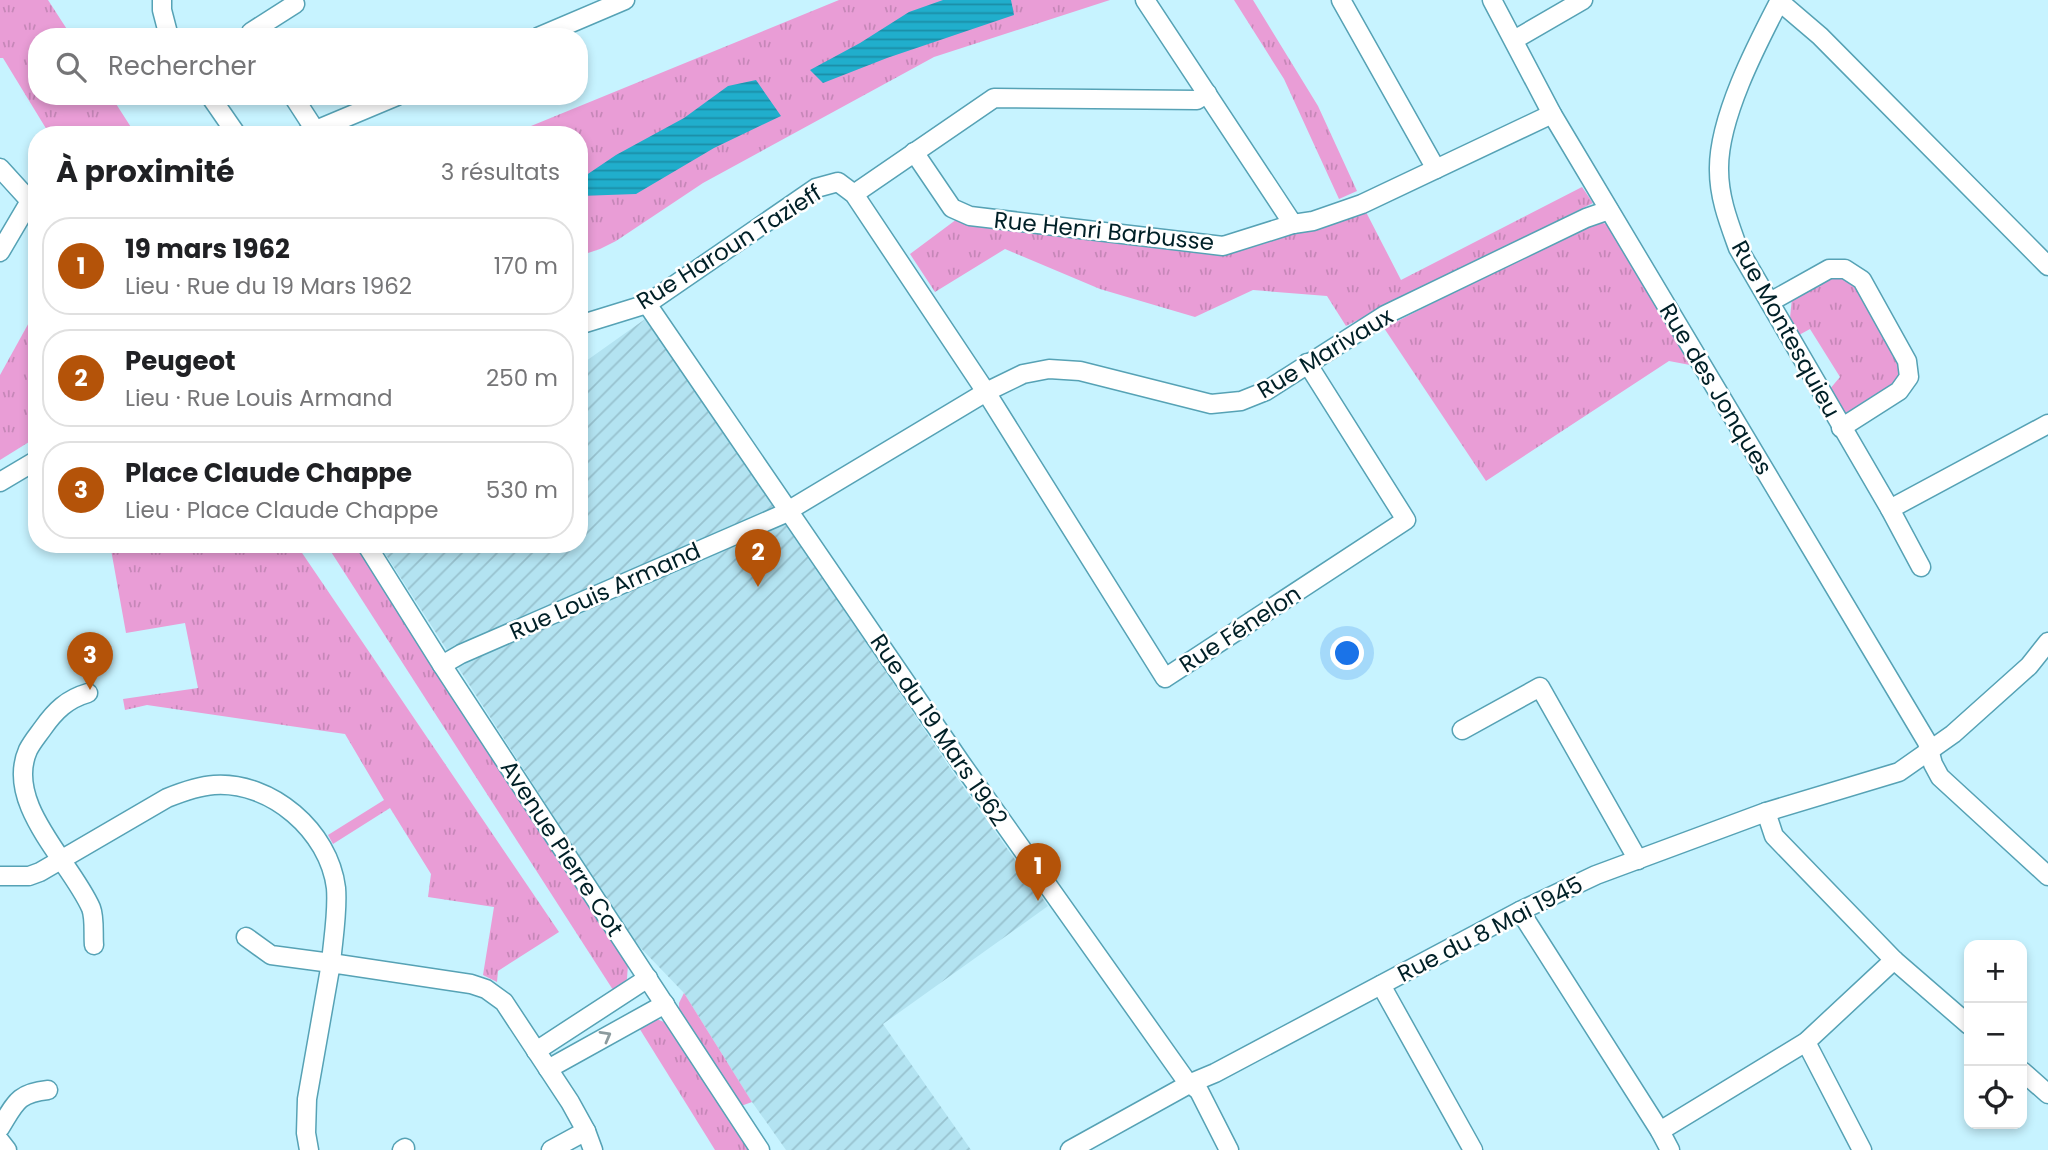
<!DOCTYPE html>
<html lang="fr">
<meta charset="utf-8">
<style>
:root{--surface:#fff;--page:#f2f2f2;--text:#202124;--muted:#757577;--line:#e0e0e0;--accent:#b45309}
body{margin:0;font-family:Poppins,sans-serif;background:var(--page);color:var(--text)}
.controls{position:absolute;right:21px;bottom:21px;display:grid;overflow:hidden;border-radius:14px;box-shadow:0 4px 10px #0003}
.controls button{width:63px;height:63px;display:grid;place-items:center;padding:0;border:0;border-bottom:2px solid var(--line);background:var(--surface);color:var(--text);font:35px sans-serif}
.you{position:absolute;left:1348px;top:654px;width:24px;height:24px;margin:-18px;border:5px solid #fff;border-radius:50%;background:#1a73e8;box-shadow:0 0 0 10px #1a73e833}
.badge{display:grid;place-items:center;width:46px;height:46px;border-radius:50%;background:var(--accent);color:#fff;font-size:23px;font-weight:700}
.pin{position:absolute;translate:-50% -58px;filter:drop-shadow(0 2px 4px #0008)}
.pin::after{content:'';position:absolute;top:37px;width:24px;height:21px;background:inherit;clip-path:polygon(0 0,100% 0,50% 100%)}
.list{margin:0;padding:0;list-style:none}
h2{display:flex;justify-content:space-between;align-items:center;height:91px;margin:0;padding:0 28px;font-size:30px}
h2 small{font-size:23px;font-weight:400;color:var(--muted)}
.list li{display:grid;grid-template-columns:46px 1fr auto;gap:21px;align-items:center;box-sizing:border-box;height:98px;margin:0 14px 14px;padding:0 14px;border:2px solid var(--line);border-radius:28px}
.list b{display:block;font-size:26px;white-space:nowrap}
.list p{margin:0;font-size:23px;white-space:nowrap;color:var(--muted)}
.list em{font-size:23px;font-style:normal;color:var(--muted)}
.icon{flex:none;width:38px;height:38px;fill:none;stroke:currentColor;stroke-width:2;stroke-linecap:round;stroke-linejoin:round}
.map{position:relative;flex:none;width:2048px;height:1150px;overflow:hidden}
.search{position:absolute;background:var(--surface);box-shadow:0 4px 10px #0003;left:28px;top:28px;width:560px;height:77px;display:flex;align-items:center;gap:18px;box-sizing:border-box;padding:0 24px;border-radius:28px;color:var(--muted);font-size:26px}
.panel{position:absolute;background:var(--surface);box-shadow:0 4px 10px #0003;left:28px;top:126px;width:560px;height:427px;border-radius:28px}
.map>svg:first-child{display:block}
.industrial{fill:url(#industrial-furrows)}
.grass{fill:url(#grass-tufts)}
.water{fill:url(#water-rules)}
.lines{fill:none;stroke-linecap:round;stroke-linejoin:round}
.minor-casing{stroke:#56a2b5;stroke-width:21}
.minor{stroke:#fff;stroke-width:18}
.oneway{stroke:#8c9b9e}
.labels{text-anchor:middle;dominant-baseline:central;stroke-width:5;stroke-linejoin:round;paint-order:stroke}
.street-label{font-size:23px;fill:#002027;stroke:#fff}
</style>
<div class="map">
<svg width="2048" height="1150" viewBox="0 0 2048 1150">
<defs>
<pattern id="industrial-furrows" width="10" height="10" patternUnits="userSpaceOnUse" patternTransform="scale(1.75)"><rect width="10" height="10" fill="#b3e3f1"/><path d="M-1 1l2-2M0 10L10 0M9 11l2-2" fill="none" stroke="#98c2cf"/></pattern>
<pattern id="grass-tufts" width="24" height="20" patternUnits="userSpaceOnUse" patternTransform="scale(1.75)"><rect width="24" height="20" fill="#e99dd6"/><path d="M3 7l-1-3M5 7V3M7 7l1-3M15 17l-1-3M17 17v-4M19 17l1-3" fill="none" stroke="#c687b8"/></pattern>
<pattern id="water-rules" width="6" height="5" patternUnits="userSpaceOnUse" patternTransform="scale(1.75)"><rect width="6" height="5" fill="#20aecc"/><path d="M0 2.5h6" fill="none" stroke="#1a8da6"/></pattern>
</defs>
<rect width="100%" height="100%" fill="#c7f3ff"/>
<path class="industrial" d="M 648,317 L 952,771 L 1048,906 L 883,1024 L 971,1150 L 786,1150 L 752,1102 L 684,993 L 633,940 L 379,544 L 579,544 L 579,366 Z"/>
<g class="grass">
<path d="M 0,0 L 48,0 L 72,37 L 37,37 L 37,96 L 111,96 L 136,135 L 50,135 L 3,58 L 0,58 Z"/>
<path d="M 839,0 L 1110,0 L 934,57 L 703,183 L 616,241 L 600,249 L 579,256 L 579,135 L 509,135 Z"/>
<path d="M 1234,0 L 1253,0 L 1318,106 L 1357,191 L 1339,199 L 1284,79 Z"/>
<path d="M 1582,187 L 1593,203 L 1346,326 L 1327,296 L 1253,290 L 1195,317 L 1100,289 L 1005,249 L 935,292 L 910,254 L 957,219 L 1179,250 L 1232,252 L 1366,212 L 1401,280 Z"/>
<path d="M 1594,221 L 1611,225 L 1690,365 L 1669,361 L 1486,481 L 1384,328 Z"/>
<path d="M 1830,276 L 1851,280 L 1900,365 L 1898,384 L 1846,415 L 1829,390 L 1840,377 L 1810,329 L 1799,335 L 1790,318 L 1792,298 Z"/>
<path d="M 37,308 L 37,437 L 0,460 L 0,375 Z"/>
<path d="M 110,544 L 296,544 L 559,932 L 498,971 L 497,982 L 483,975 L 494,907 L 428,897 L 431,874 L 390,808 L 333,844 L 328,835 L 384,800 L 345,734 L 147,705 L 125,710 L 123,699 L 198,688 L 185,623 L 126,633 Z"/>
<path d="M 326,544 L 354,544 L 628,964 L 627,979 L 615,993 Z"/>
<path d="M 684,993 L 752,1102 L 741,1106 L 679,1012 L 679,1003 Z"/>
<path d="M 654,1018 L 664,1022 L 749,1150 L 715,1150 L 636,1023 Z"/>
</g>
<g class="water">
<path d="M 943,0 L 1011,0 L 1014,15 L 887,58 L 823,83 L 810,70 L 860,43 L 909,12 Z"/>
<path d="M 756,80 L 781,116 L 714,148 L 636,194 L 579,196 L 579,180 L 616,155 L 684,118 L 728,86 Z"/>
</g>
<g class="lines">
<g class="minor-casing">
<g id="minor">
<path d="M 162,0 L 162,10 L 169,37"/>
<path d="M 1145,0 L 1293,224"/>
<path d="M 1341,0 L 1436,169"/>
<path d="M 1492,0 L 1552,114 L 1927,742 L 1933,764 L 1940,777 L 2048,876"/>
<path d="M 1780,0 C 1756,46 1718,119 1719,170 C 1719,198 1729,223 1738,248 L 1890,509 L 1921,567"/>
<path d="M 1779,1 L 1820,36 L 2048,266"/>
<path d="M 254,37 L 251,32 L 295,4"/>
<path d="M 538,37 L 625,0"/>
<path d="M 1514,40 L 1583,0"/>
<path d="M 210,96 L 237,135"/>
<path d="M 293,96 L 315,130"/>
<path d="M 304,135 L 397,96"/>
<path d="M 914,152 L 952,208 L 970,216 L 1223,246 L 1293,224 L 1313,221 L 1362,204 L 1552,114"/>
<path d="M 0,168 L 30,201 L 0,252"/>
<path d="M 854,194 L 994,98 L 1197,100 L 1207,93"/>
<path d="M 1770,302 L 1829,269 L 1845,269 L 1862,280 L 1907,361 L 1909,377 L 1899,391 L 1841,428"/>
<path d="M 647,304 L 961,763 L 1185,1079 L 1199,1091 L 1229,1150"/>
<path d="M 579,325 L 647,304 L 816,188 L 838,182 L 854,194 L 986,392 L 1165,678 L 1406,520 L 1307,363"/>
<path d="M 0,482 L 37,460"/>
<path d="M 1890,509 L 2048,424"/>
<path d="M 366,544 L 442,665 L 760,1150"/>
<path d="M 442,665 L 461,654 L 781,515 L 986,392 L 1023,374 L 1049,369 L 1080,371 L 1211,404 L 1241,401 L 1266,391 L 1385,315 L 1586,218 L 1609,210"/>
<path d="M 88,693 C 67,699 55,711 43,728 C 38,735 32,742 28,750 C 4,804 71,862 91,908 C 95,918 93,934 94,945"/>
<path d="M 1462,730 L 1540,687 L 1638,860"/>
<path d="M 1766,812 L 1774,836 L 1894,960 L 1969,1025"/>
<path d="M 0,876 L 29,876 L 40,872 L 167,798 C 182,792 198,786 214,785 C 271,781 329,831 336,888 C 338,912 333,939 331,963 L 271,955 L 246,937"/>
<path d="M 1520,911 L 1660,1131 L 1670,1150"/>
<path d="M 1381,985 L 1473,1150"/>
<path d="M 1806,1042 L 1862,1150"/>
<path d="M 536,1051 L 648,978"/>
<path d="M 548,1069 L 665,1004"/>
<path d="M 2022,1071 L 2048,1094"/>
<path d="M 0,1128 C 15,1104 17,1093 48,1090"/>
<path d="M 1660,1131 L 1806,1042 L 1894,960"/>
<path d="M 0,1141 L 7,1150"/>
<path d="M 309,1150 L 306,1133 L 307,1099 L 331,963 L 471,984 L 486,989 L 504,1002 L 570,1102 L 586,1131 L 593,1150"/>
<path d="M 402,1150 L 405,1148"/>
<path d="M 551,1150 L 586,1131"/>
<path d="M 1070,1150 L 1191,1083 L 1215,1073 L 1520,911 L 1596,875 L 1766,812 L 1899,772 L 1953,734 L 2029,666 L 2048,642"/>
</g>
</g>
<use href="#minor" class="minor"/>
</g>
<defs><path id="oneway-chevron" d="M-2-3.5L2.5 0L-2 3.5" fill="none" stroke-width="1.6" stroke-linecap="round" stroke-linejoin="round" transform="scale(1.75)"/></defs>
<use class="oneway" href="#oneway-chevron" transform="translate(606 1036) rotate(-29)"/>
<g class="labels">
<g class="street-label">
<text transform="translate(1104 231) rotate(6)">Rue Henri Barbusse</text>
<text transform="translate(729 247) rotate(-32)">Rue Haroun Tazieff</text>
<text transform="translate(1786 329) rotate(61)">Rue Montesquieu</text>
<text transform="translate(1325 353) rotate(-31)">Rue Marivaux</text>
<text transform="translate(1716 389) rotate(59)">Rue des Jonques</text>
<text transform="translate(605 591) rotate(-24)">Rue Louis Armand</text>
<text transform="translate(1240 629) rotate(-33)">Rue Fénelon</text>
<text transform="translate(939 730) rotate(56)">Rue du 19 Mars 1962</text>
<text transform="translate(562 848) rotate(57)">Avenue Pierre Cot</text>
<text transform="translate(1490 929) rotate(-27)">Rue du 8 Mai 1945</text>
</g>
</g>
</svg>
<div class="controls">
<button>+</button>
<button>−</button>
<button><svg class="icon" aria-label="locate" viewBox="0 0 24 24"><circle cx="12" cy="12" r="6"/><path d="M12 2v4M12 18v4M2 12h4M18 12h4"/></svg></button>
</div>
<div class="you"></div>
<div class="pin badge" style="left:1038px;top:901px">1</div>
<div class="pin badge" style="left:758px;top:587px">2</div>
<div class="pin badge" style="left:90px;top:690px">3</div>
<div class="search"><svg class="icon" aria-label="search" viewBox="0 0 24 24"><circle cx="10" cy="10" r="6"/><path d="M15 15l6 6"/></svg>Rechercher</div>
<section class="panel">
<h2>À proximité<small>3 résultats</small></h2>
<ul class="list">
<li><span class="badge">1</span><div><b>19 mars 1962</b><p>Lieu · Rue du 19 Mars 1962</p></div><em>170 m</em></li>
<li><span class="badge">2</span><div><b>Peugeot</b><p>Lieu · Rue Louis Armand</p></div><em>250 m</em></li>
<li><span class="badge">3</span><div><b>Place Claude Chappe</b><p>Lieu · Place Claude Chappe</p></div><em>530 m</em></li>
</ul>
</section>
</div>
